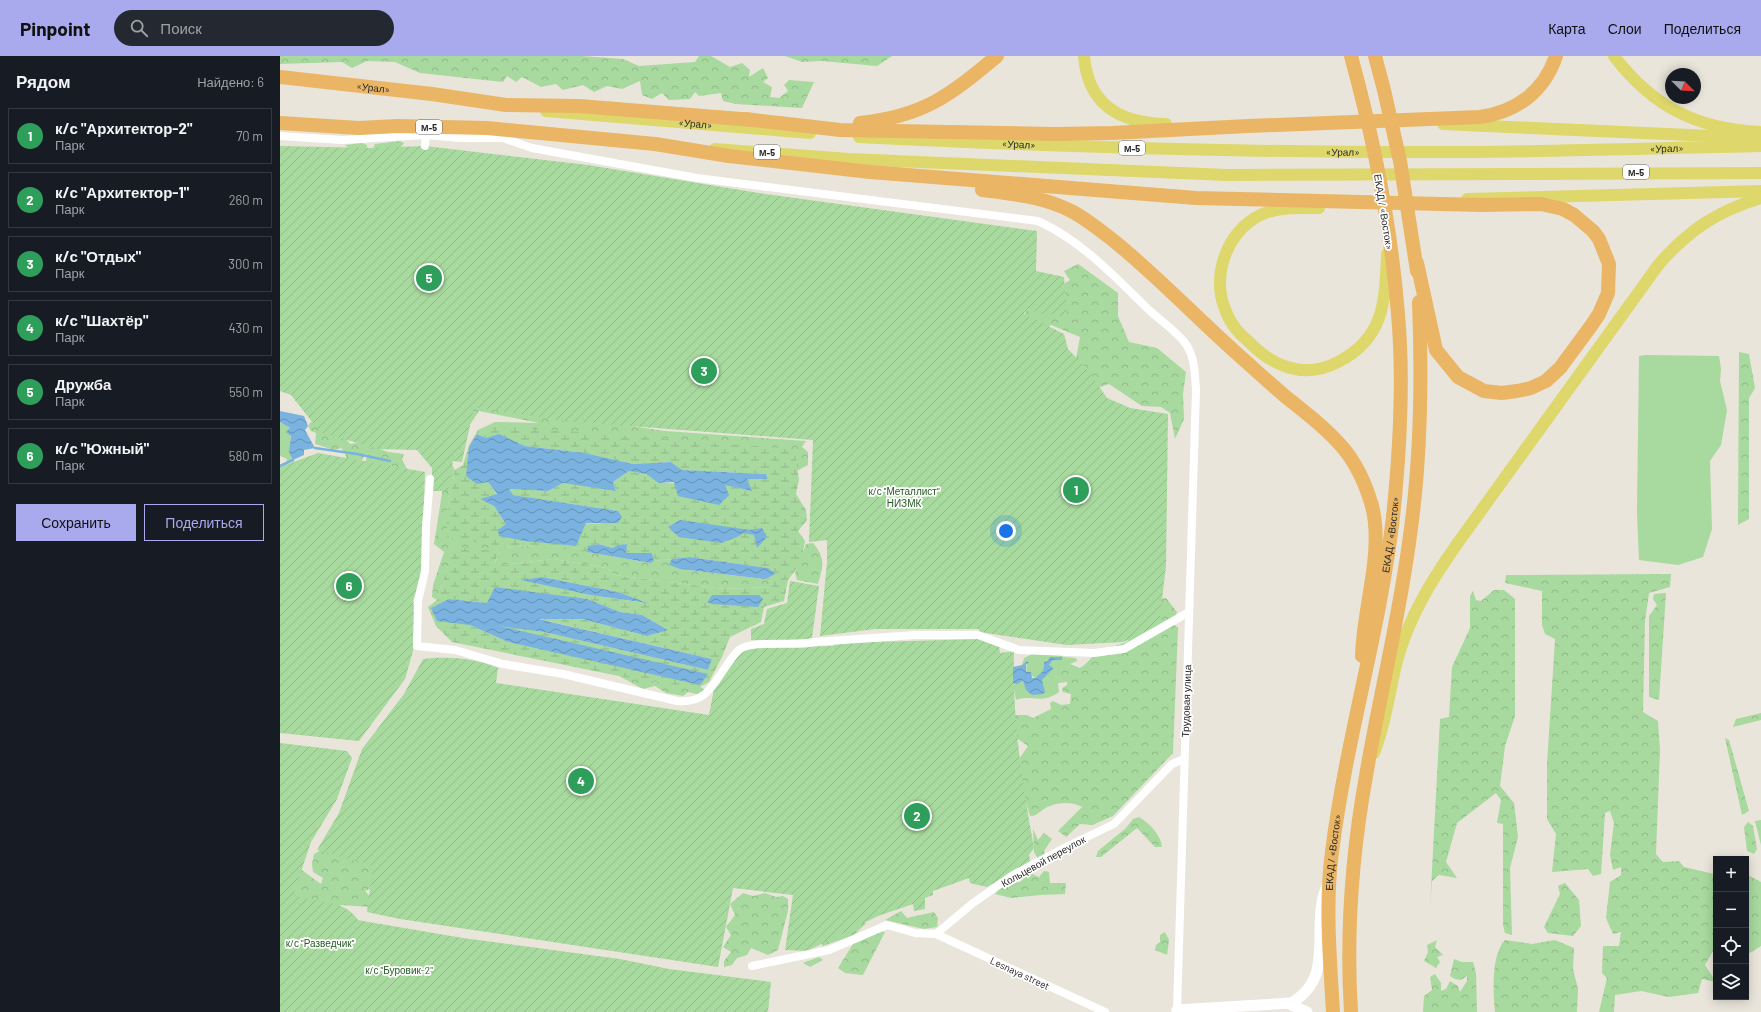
<!DOCTYPE html>
<html lang="ru">
<meta charset="utf-8">
<style>
:root{--surface:#171b24;--page:#242831;--text:#f1f3f6;--muted:#9ea1a6;--line:#363941;--accent:#a8aaed}
body{margin:0;font-family:Barlow,sans-serif;background:var(--page);color:var(--text)}
.controls{position:absolute;right:12px;bottom:12px;display:grid;overflow:hidden;border-radius:0px;box-shadow:0 2px 10px #0003}
.controls button{width:36px;height:36px;display:grid;place-items:center;padding:0;border:0;border-bottom:1px solid var(--line);background:var(--surface);color:var(--text);font:20px sans-serif}
.compass{position:absolute;left:1385px;top:12px;width:36px;height:36px;border-radius:50%;background:var(--surface);box-shadow:0 2px 10px #0003;rotate:114deg}
.you{position:absolute;left:726px;top:475px;width:14px;height:14px;margin:-10px;border:3px solid #fff;border-radius:50%;background:#1a73e8;box-shadow:0 0 0 6px #1a73e833}
.badge{display:grid;place-items:center;width:26px;height:26px;border-radius:50%;background:var(--accent);color:#fff;font-size:13px;font-weight:700}
.pin{position:absolute;translate:-50% -50%;border:2px solid #fff;box-shadow:0 1px 4px #0006}
.list{margin:0;padding:0;list-style:none}
h2{display:flex;justify-content:space-between;align-items:center;height:52px;margin:0;padding:0 16px;font-size:17px}
h2 small{font-size:13px;font-weight:400;color:var(--muted)}
.list li{display:grid;grid-template-columns:26px 1fr auto;gap:12px;align-items:center;box-sizing:border-box;height:56px;margin:0 8px 8px;padding:0 8px;border:1px solid var(--line);border-radius:0px}
.list b{display:block;font-size:15px;white-space:nowrap}
.list p{margin:0;font-size:13px;white-space:nowrap;color:var(--muted)}
.list em{font-size:13px;font-style:normal;color:var(--muted)}
.actions{display:flex;gap:8px;padding:12px 16px}
.actions a{flex:1;padding:9px 0;border:1px solid var(--accent);border-radius:0px;text-align:center;font-size:14px;color:var(--accent)}
.actions .main{background:var(--accent);color:#111}
.icon{flex:none;width:22px;height:22px;fill:none;stroke:currentColor;stroke-width:2;stroke-linecap:round;stroke-linejoin:round}
.map{position:relative;flex:none;width:1481px;height:956px;overflow:hidden}
header{display:flex;align-items:center;gap:24px;box-sizing:border-box;height:56px;padding:0 20px;background:var(--accent);color:#111}
header strong{font-size:19px}
nav{display:flex;gap:22px;margin-inline-start:auto;font-size:14px}
.search{width:280px;height:36px;background:var(--page);display:flex;align-items:center;gap:10px;box-sizing:border-box;padding:0 14px;border-radius:22px;color:var(--muted);font-size:15px}
main{display:flex}
aside{flex:1;background:var(--surface)}
.map>svg:first-child{display:block}
.grass{fill:#a8d99e}
.forest{fill:url(#forest-crowns)}
.wetland{fill:url(#wetland-marsh);fill-rule:evenodd}
.garden{fill:url(#garden-furrows)}
.water{fill:url(#water-waves)}
.lines{fill:none;stroke-linecap:round;stroke-linejoin:round}
.stream{stroke:#7ab3df;stroke-width:2.5}
.street{stroke:#fff;stroke-width:8}
.secondary{stroke:#fff;stroke-width:11}
.primary{stroke:#ded76b;stroke-width:12}
.highway{stroke:#eab565;stroke-width:14}
.labels{text-anchor:middle;dominant-baseline:central;stroke-width:3.5;stroke-linejoin:round;paint-order:stroke}
.shield{fill:#fff;stroke:#686868;stroke-width:1}
.shield-label{font-size:9px;font-weight:bold;fill:#282828}
.street-label{font-size:10px;fill:#282828;stroke:#fff}
.park-label{font-size:10px;fill:#245b22;stroke:#fff}
</style>
<header>
<strong>Pinpoint</strong>
<div class="search"><svg class="icon" aria-label="search" viewBox="0 0 24 24"><circle cx="10" cy="10" r="6"/><path d="M15 15l6 6"/></svg>Поиск</div>
<nav><a>Карта</a><a>Слои</a><a>Поделиться</a></nav>
</header>
<main>
<aside>
<h2>Рядом<small>Найдено: 6</small></h2>
<ul class="list">
<li><span class="badge" style="background:#2e9e5b">1</span><div><b>к/с &quot;Архитектор-2&quot;</b><p>Парк</p></div><em>70 m</em></li>
<li><span class="badge" style="background:#2e9e5b">2</span><div><b>к/с &quot;Архитектор-1&quot;</b><p>Парк</p></div><em>260 m</em></li>
<li><span class="badge" style="background:#2e9e5b">3</span><div><b>к/с &quot;Отдых&quot;</b><p>Парк</p></div><em>300 m</em></li>
<li><span class="badge" style="background:#2e9e5b">4</span><div><b>к/с &quot;Шахтёр&quot;</b><p>Парк</p></div><em>430 m</em></li>
<li><span class="badge" style="background:#2e9e5b">5</span><div><b>Дружба</b><p>Парк</p></div><em>550 m</em></li>
<li><span class="badge" style="background:#2e9e5b">6</span><div><b>к/с &quot;Южный&quot;</b><p>Парк</p></div><em>580 m</em></li>
</ul>
<div class="actions"><a class="main">Сохранить</a><a>Поделиться</a></div>
</aside>
<div class="map">
<svg width="1481" height="956" viewBox="0 0 1481 956">
<defs>
<pattern id="forest-crowns" width="20" height="18" patternUnits="userSpaceOnUse"><rect width="20" height="18" fill="#a8d99e"/><path d="M2 6a3 3 0 1 1 6 0M12 15a3 3 0 1 1 6 0" fill="none" stroke="#91ba88"/></pattern>
<pattern id="wetland-marsh" width="20" height="14" patternUnits="userSpaceOnUse"><rect width="20" height="14" fill="#a8d99e"/><path d="M1 5h8M5 5V1M11 12h8M15 12V8" fill="none" stroke="#91ba88"/></pattern>
<pattern id="garden-furrows" width="10" height="10" patternUnits="userSpaceOnUse"><rect width="10" height="10" fill="#a8d99e"/><path d="M-1 1l2-2M0 10L10 0M9 11l2-2" fill="none" stroke="#91ba88"/></pattern>
<pattern id="water-waves" width="16" height="10" patternUnits="userSpaceOnUse"><rect width="16" height="10" fill="#7ab3df"/><path d="M0 5q4-4 8 0t8 0" fill="none" stroke="#6492b5"/></pattern>
</defs>
<rect width="100%" height="100%" fill="#e9e5db"/>
<g class="grass">
<path d="M 1366,299 L 1439,300 L 1441,313 L 1440,325 L 1447,354 L 1441,389 L 1430,405 L 1432,473 L 1423,501 L 1398,509 L 1359,504 L 1357,456 L 1359,300 Z"/>
<path d="M 0,366 L 10,372 C 12,384 8,393 13,404 L 6,408 L 7,403 L 0,400 Z"/>
<path d="M 754,597 L 782,598 L 783,601 L 796,602 L 797,605 L 790,608 L 786,614 L 774,620 L 787,626 L 778,627 L 779,636 C 761,649 751,638 736,644 L 733,627 L 762,624 L 774,612 L 769,609 L 773,604 L 781,604 L 782,602 L 764,606 L 763,615 L 755,622 L 746,616 L 747,605 L 742,609 L 744,602 Z"/>
<path d="M 1481,764 L 1481,789 L 1475,765 Z"/>
</g>
<g class="forest">
<path d="M 0,0 L 301,0 L 343,3 L 359,10 L 415,6 L 419,0 L 431,0 L 450,11 L 462,7 L 470,14 L 469,21 L 483,12 L 488,22 L 483,26 L 492,31 L 490,41 L 499,42 L 508,35 L 504,29 L 509,24 L 534,26 L 522,52 L 456,48 L 443,45 L 441,37 L 419,40 L 415,36 L 410,43 L 389,44 L 382,37 L 372,43 L 362,39 L 360,25 L 342,33 L 327,30 L 314,36 L 303,29 L 283,34 L 276,28 L 261,31 L 242,21 L 236,26 L 227,20 L 223,26 L 140,17 L 115,6 L 87,5 L 72,12 L 62,6 L 0,8 Z"/>
<path d="M 505,0 L 612,0 L 597,10 L 542,5 L 522,6 Z"/>
<path d="M 120,85 L 124,87 L 118,95 L 93,93 L 95,88 Z"/>
<path d="M 82,87 L 87,89 L 87,96 L 76,97 L 65,89 Z"/>
<path d="M 798,208 L 838,237 L 838,260 L 849,286 L 877,292 L 906,316 L 903,338 L 904,363 L 895,383 L 890,357 L 881,351 L 862,350 L 829,328 L 820,331 L 803,321 L 796,303 L 800,281 L 771,269 L 762,275 L 741,270 L 747,252 L 790,224 L 784,215 Z"/>
<path d="M 1459,296 L 1469,298 L 1475,332 L 1469,342 L 1469,463 L 1458,469 Z"/>
<path d="M 193,347 L 385,375 L 526,385 L 522,391 L 528,396 L 528,409 L 509,419 L 206,382 L 198,374 L 215,366 L 259,367 L 199,355 L 189,370 Z"/>
<path d="M 31,366 L 60,375 L 70,388 L 81,386 L 108,396 L 124,398 L 122,403 L 127,413 L 85,406 L 88,399 L 85,398 L 82,404 L 83,410 L 67,404 L 65,397 L 61,392 L 54,394 L 35,388 L 36,377 L 31,375 L 28,370 Z"/>
<path d="M 171,408 L 175,414 L 167,455 L 224,492 L 246,490 L 296,494 L 371,507 L 374,505 L 392,503 L 390,509 L 400,513 L 485,523 L 492,526 L 491,531 L 444,533 L 334,519 L 327,512 L 273,503 L 222,509 L 215,507 L 219,496 L 173,495 L 157,544 L 152,541 L 153,529 L 164,496 L 154,488 L 166,412 Z"/>
<path d="M 533,487 C 546,502 543,511 538,528 L 517,524 L 515,517 L 526,488 Z"/>
<path d="M 1391,518 L 1390,531 L 1369,537 L 1365,565 L 1363,656 L 1378,665 L 1380,694 L 1376,798 L 1383,806 L 1399,805 L 1404,811 L 1434,818 L 1436,815 L 1436,890 L 1425,909 L 1436,926 L 1422,923 L 1418,937 L 1389,941 L 1361,935 L 1335,939 L 1334,956 L 1319,956 L 1327,922 L 1322,917 L 1323,890 L 1339,890 L 1341,876 L 1333,878 L 1326,862 L 1330,826 L 1341,819 L 1341,811 L 1333,814 L 1330,799 L 1334,767 L 1330,755 L 1325,757 L 1321,818 L 1313,820 L 1308,813 L 1272,816 L 1276,778 L 1267,763 L 1267,708 L 1275,583 L 1265,578 L 1262,569 L 1262,535 L 1225,527 L 1226,519 Z"/>
<path d="M 1214,534 L 1224,534 L 1235,543 L 1235,660 L 1225,690 L 1220,730 L 1234,747 L 1238,781 L 1230,812 L 1232,879 L 1225,877 L 1223,869 L 1223,768 L 1217,767 L 1221,744 L 1216,737 L 1177,767 L 1166,806 L 1177,822 L 1159,819 L 1152,825 L 1150,852 L 1160,663 L 1169,661 L 1172,611 L 1190,572 L 1190,540 L 1193,535 L 1196,544 L 1201,545 Z"/>
<path d="M 1386,537 L 1379,644 L 1369,641 L 1369,560 L 1377,549 L 1373,543 L 1374,538 Z"/>
<path d="M 886,542 L 897,556 L 893,568 L 898,572 L 893,697 L 833,760 L 812,769 L 800,768 L 786,781 L 778,775 L 802,751 C 794,746 779,746 770,750 C 762,752 759,760 750,760 L 735,709 L 748,690 L 729,677 L 732,659 L 747,659 L 753,662 L 771,653 L 770,647 L 773,645 L 781,649 L 790,648 L 791,638 L 783,636 L 782,632 L 787,629 L 787,626 L 774,620 L 775,612 L 781,609 L 786,614 L 790,608 L 800,612 C 806,608 808,606 812,601 C 818,594 838,589 847,586 L 850,577 L 865,571 L 871,573 L 881,543 Z"/>
<path d="M 344,615 L 419,630 L 425,634 L 421,639 L 408,636 L 403,640 L 386,637 L 375,630 L 363,633 L 339,620 Z"/>
<path d="M 1481,657 L 1481,664 L 1453,671 L 1456,663 Z"/>
<path d="M 1445,682 L 1449,684 L 1469,755 L 1462,759 Z"/>
<path d="M 859,761 C 869,767 881,779 882,791 L 875,791 L 857,772 L 821,801 L 816,801 L 818,795 L 846,772 L 853,763 Z"/>
<path d="M 1468,766 L 1473,770 L 1477,793 L 1474,798 L 1467,795 L 1464,771 Z"/>
<path d="M 753,773 L 758,784 L 764,777 L 772,783 L 764,795 L 765,798 L 758,803 L 754,796 Z"/>
<path d="M 47,791 L 92,805 L 99,829 L 85,835 L 93,844 L 90,851 L 61,849 L 32,861 L 0,842 L 0,811 L 12,807 L 41,828 L 43,822 L 33,816 L 32,808 L 34,798 Z"/>
<path d="M 764,815 L 769,816 L 770,827 L 786,827 L 785,838 L 760,839 L 731,842 L 715,838 L 724,828 L 740,826 L 750,817 L 759,821 Z"/>
<path d="M 1466,818 L 1481,826 L 1481,890 L 1468,898 L 1466,895 Z"/>
<path d="M 1285,827 L 1299,844 L 1301,870 L 1293,880 L 1268,877 L 1264,871 L 1280,838 L 1278,830 Z"/>
<path d="M 463,837 L 473,840 L 485,837 L 496,841 L 503,840 L 508,843 L 508,855 L 498,894 L 488,899 L 471,892 L 467,899 L 457,902 L 452,909 L 444,911 L 444,905 L 451,896 L 443,891 L 451,879 L 446,871 L 455,859 L 450,848 Z"/>
<path d="M 621,855 L 627,862 L 654,856 L 658,862 L 657,871 L 644,873 L 605,864 Z"/>
<path d="M 579,865 L 586,867 L 574,879 L 543,890 L 538,884 Z"/>
<path d="M 600,875 L 605,876 L 583,919 L 565,917 L 558,912 L 573,888 Z"/>
<path d="M 885,876 L 889,884 L 887,899 L 875,894 L 876,889 L 880,886 L 880,879 Z"/>
<path d="M 1157,884 L 1155,891 L 1163,899 L 1157,901 L 1160,906 L 1156,912 L 1144,905 L 1148,896 L 1147,889 Z"/>
<path d="M 1225,884 L 1252,888 L 1275,884 L 1294,892 L 1293,913 L 1298,933 L 1297,956 L 1215,956 C 1213,936 1211,899 1225,884 Z"/>
<path d="M 539,901 L 543,904 L 530,911 L 523,907 Z"/>
<path d="M 1174,903 L 1182,906 L 1193,906 L 1196,917 L 1197,956 L 1143,956 L 1144,940 L 1152,934 L 1150,921 L 1155,918 L 1161,927 L 1161,935 L 1166,933 L 1170,925 L 1178,930 L 1180,936 L 1187,925 L 1187,920 L 1181,924 L 1175,923 L 1170,920 Z"/>
</g>
<path class="wetland" d="M 225,371 C 317,376 409,386 501,392 L 515,397 L 519,424 L 516,438 L 526,454 L 527,464 L 518,475 L 525,485 L 521,507 L 508,524 L 504,545 L 484,551 L 481,566 L 450,581 L 442,601 L 429,626 L 418,632 L 339,620 L 172,586 L 156,570 L 148,551 L 157,544 L 173,494 L 181,491 L 219,496 L 215,506 L 222,509 L 273,503 L 327,512 L 334,519 L 444,533 L 491,531 L 492,526 L 485,523 L 496,518 L 488,512 L 409,501 L 374,505 L 372,497 L 345,497 L 346,488 L 333,492 L 318,488 L 309,490 L 307,496 L 246,490 L 224,492 L 167,481 L 167,455 L 175,414 L 183,409 L 189,389 L 198,374 ZM 197,378 L 206,382 L 219,378 L 245,390 L 305,397 L 353,408 L 391,406 L 402,414 L 486,418 L 488,423 L 466,423 L 472,435 L 444,428 L 379,427 L 366,418 L 349,415 L 333,426 L 336,434 L 283,427 L 268,435 L 229,433 L 232,439 L 338,455 L 341,461 L 337,467 L 227,469 L 214,450 L 201,443 L 217,439 L 208,426 ZM 262,521 L 338,536 L 365,547 L 310,539 L 242,524 ZM 433,539 L 479,539 L 427,545 ZM 169,543 L 207,547 L 307,543 L 340,556 L 362,559 L 388,574 L 367,580 L 302,563 L 255,562 L 432,603 L 428,614 L 264,576 L 211,568 L 274,596 L 228,586 L 190,569 Z"/>
<g class="garden">
<path d="M 0,90 L 90,92 L 145,90 L 308,109 L 479,137 L 757,175 L 756,215 L 784,221 L 787,261 L 746,254 L 744,258 L 784,278 L 788,293 L 808,314 L 827,342 L 850,352 L 888,358 L 886,510 L 879,569 L 843,586 L 787,589 L 699,576 L 699,573 L 595,573 L 540,580 L 547,506 L 547,484 L 529,486 L 533,384 L 284,365 L 194,351 L 182,406 L 173,405 L 168,435 L 152,435 L 152,412 L 137,394 L 98,393 L 40,376 L 11,339 L 0,335 Z"/>
<path d="M 38,397 L 145,416 L 142,516 L 133,545 L 135,556 L 133,595 L 125,623 L 79,685 L 0,677 L 0,411 Z"/>
<path d="M 510,525 L 539,530 L 532,582 L 520,585 L 471,584 L 471,573 L 484,568 L 487,553 L 507,547 Z"/>
<path d="M 701,583 L 719,590 L 720,597 L 734,595 C 732,662 742,727 754,792 L 749,799 L 750,805 L 707,831 L 690,827 L 689,822 L 653,835 L 653,839 L 645,842 L 645,853 L 634,855 L 633,848 L 598,860 L 527,895 L 505,894 L 513,839 L 453,832 L 438,911 L 120,863 L 87,856 L 93,810 L 37,794 L 59,757 L 82,693 L 124,638 L 143,603 C 167,600 195,602 218,612 L 216,627 L 429,659 L 434,633 L 459,596 L 468,592 L 553,590 L 557,587 Z"/>
<path d="M 0,687 L 67,695 L 72,702 L 57,743 L 31,786 L 13,839 C 35,848 64,842 78,864 L 83,865 L 183,882 L 340,903 L 389,913 L 491,926 L 488,956 L 0,956 Z"/>
</g>
<g class="water">
<path d="M 0,355 L 24,360 L 28,370 L 25,374 L 35,392 L 24,394 L 24,399 L 13,404 L 9,396 L 11,380 L 6,376 L 10,372 L 0,366 Z"/>
<path d="M 197,378 L 206,382 L 219,378 L 245,390 L 305,397 L 353,408 L 391,406 L 402,414 L 486,418 L 488,423 L 467,423 L 472,435 L 445,429 L 449,439 L 439,449 L 398,440 L 394,426 L 379,427 L 366,418 L 349,415 L 333,426 L 336,435 L 283,427 L 268,435 L 229,433 L 233,439 L 338,455 L 342,461 L 338,467 L 306,467 L 296,490 L 245,485 L 219,480 L 218,474 L 226,468 L 214,450 L 200,443 L 217,438 L 208,426 L 197,428 L 186,420 L 189,391 Z"/>
<path d="M 400,464 L 470,474 L 482,472 L 487,481 L 477,492 L 474,479 L 464,477 L 457,481 L 441,487 L 399,481 L 388,471 Z"/>
<path d="M 318,488 L 333,492 L 338,489 L 347,488 L 346,497 L 372,497 L 374,505 L 371,507 L 307,496 L 308,490 Z"/>
<path d="M 409,501 L 488,512 L 496,518 L 485,523 L 400,513 L 389,509 L 392,503 Z"/>
<path d="M 262,521 L 338,536 L 367,547 L 310,539 L 241,524 Z"/>
<path d="M 215,531 L 307,543 L 340,556 L 362,559 L 388,574 L 367,580 L 302,563 L 258,563 L 432,603 L 428,614 L 264,576 L 219,570 L 428,618 L 420,629 L 228,586 L 190,569 L 157,565 L 151,552 L 169,543 L 207,547 Z"/>
<path d="M 432,539 L 479,539 L 483,543 L 478,551 L 432,548 L 427,546 Z"/>
<path d="M 770,601 L 782,601 L 782,604 L 773,604 L 769,609 L 774,612 L 762,624 L 765,636 L 763,638 L 752,639 L 746,634 L 743,625 L 737,628 L 733,627 L 733,611 L 742,609 L 747,605 L 749,607 L 746,608 L 746,616 L 751,616 L 752,622 L 755,622 L 763,615 L 764,606 L 768,605 Z"/>
</g>
<g class="lines">
<g class="stream">
<path d="M 35,392 L 77,398 L 110,405"/>
<path d="M 0,410 L 13,404"/>
</g>
<g class="street">
<path d="M 0,80 L 62,84 L 146,79"/>
<path d="M 145,90 L 146,79 L 180,82 L 223,82 L 252,92 L 417,122 L 758,165 C 802,185 835,221 869,254 C 881,265 896,275 905,287 C 915,300 915,319 916,334 L 897,954"/>
<path d="M 150,423 L 146,470 L 145,515 L 138,545 L 137,590 L 175,594 L 223,608 L 283,618 L 397,645 C 427,648 433,628 449,606 C 452,602 455,597 459,594 C 472,583 515,591 535,586 L 635,579 L 698,579 L 739,594 L 814,597 L 844,593 L 909,556"/>
<path d="M 656,878 L 825,956"/>
<path d="M 472,910 L 549,894 L 607,869 L 635,877 L 656,878 L 693,847 L 733,819 L 788,790 L 834,768 L 892,708 L 904,703"/>
</g>
<g class="secondary">
<path d="M 1007,947 L 1027,956"/>
<path d="M 897,956 L 897,954 L 1011,947 C 1057,921 1030,872 1046,832"/>
</g>
<g class="primary">
<path d="M 804,0 C 808,49 840,67 886,68"/>
<path d="M 1334,0 C 1373,51 1417,73 1481,76"/>
<path id="s1" d="M 266,55 L 530,77"/>
<path d="M 1163,68 L 1476,82"/>
<path id="s2" d="M 579,81 C 781,91 984,97 1186,96 C 1284,95 1383,92 1481,90"/>
<path d="M 435,93 L 569,103 L 947,119 L 1481,117"/>
<path d="M 1187,143 L 1481,135"/>
<path d="M 1039,152 C 1022,152 1005,151 988,156 C 950,168 930,217 945,253 C 949,265 958,277 968,285 C 992,310 1024,324 1058,306 C 1105,282 1105,245 1107,198"/>
<path d="M 1094,697 C 1106,668 1109,636 1117,605 C 1129,561 1151,525 1177,488 L 1379,208 C 1409,174 1437,155 1481,142"/>
</g>
<g class="highway">
<path d="M 1095,0 L 1104,34 L 1120,105 L 1137,215"/>
<path id="s3" d="M 0,21 L 152,38 L 226,49 L 299,50 L 473,64"/>
<path d="M 465,63 L 560,74 L 775,78 L 832,77 L 968,70 L 1200,61 C 1236,56 1264,36 1276,0"/>
<path d="M 0,67 L 79,72 L 117,70 L 207,72 L 375,88 L 449,100 L 590,116 L 916,142 L 1201,149 L 1261,148 L 1283,153 L 1294,159 L 1313,175 L 1319,183 L 1329,208 L 1328,237 L 1319,258 L 1311,270 L 1280,312 L 1266,325 L 1251,332 L 1237,335 L 1222,337 L 1204,335 L 1178,321 L 1156,294 L 1137,207"/>
<path d="M 580,67 C 644,60 669,40 717,0"/>
<path d="M 702,134 C 734,138 765,141 793,156 C 808,164 821,175 834,185 C 876,219 913,258 953,294 C 971,310 988,326 1006,341 C 1026,357 1047,373 1064,393 C 1077,409 1086,429 1092,450 C 1104,496 1083,552 1082,600"/>
<path id="s4" d="M 1053,956 C 1050,904 1045,848 1052,796 C 1066,683 1100,574 1113,461 C 1120,394 1124,325 1118,258 C 1111,171 1094,84 1071,0"/>
<path d="M 1071,956 C 1066,877 1072,798 1086,720 C 1100,637 1121,555 1131,472 C 1141,398 1142,321 1139,246"/>
</g>
</g>
<g class="labels">
<g class="shield">
<rect x="136" y="64" width="26" height="14" rx="3"/>
<rect x="839" y="85" width="26" height="14" rx="3"/>
<rect x="474" y="89" width="26" height="14" rx="3"/>
<rect x="1343" y="109" width="26" height="14" rx="3"/>
</g>
<g class="shield-label">
<text x="149" y="71">М-5</text>
<text x="852" y="92">М-5</text>
<text x="487" y="96">М-5</text>
<text x="1356" y="116">М-5</text>
</g>
<g class="street-label">
<text stroke="none"><textPath href="#s3" startOffset="94">«Урал»</textPath></text>
<text stroke="none"><textPath href="#s1" startOffset="150">«Урал»</textPath></text>
<text stroke="none"><textPath href="#s2" startOffset="160">«Урал»</textPath></text>
<text stroke="none"><textPath href="#s2" startOffset="808">«Урал»</textPath></text>
<text stroke="none"><textPath href="#s2" startOffset="484">«Урал»</textPath></text>
<text transform="translate(1104 156) rotate(81)">ЕКАД / «Восток»</text>
<text stroke="none"><textPath href="#s4" startOffset="483">ЕКАД / «Восток»</textPath></text>
<text transform="translate(906 645) rotate(-88)">Трудовая улица</text>
<text stroke="none"><textPath href="#s4" startOffset="160">ЕКАД / «Восток»</textPath></text>
<text transform="translate(763 805) rotate(-29)">Кольцевой переулок</text>
<text transform="translate(740 917) rotate(25)">Lesnaya street</text>
</g>
<g class="park-label">
<text x="624" y="435">к/с "Металлист"<tspan x="624" dy="12">НИЗМК</tspan></text>
<text x="40" y="887">к/с "Разведчик"</text>
<text x="119" y="914">к/с "Буровик-2"</text>
</g>
</g>
</svg>
<div class="controls">
<button>+</button>
<button>−</button>
<button><svg class="icon" aria-label="locate" viewBox="0 0 24 24"><circle cx="12" cy="12" r="6"/><path d="M12 2v4M12 18v4M2 12h4M18 12h4"/></svg></button>
<button><svg class="icon" aria-label="layers" viewBox="0 0 24 24"><path d="M12 4l9 5-9 5-9-5zM3 14l9 5 9-5"/></svg></button>
</div>
<svg class="compass" viewBox="-18 -18 36 36"><path d="M0-13l5 13h-10z" fill="#e53935"/><path d="M0 13l5-13h-10z" fill="#9ea1a6"/></svg>
<div class="you"></div>
<div class="pin badge" style="left:796px;top:434px;background:#2e9e5b">1</div>
<div class="pin badge" style="left:637px;top:760px;background:#2e9e5b">2</div>
<div class="pin badge" style="left:424px;top:315px;background:#2e9e5b">3</div>
<div class="pin badge" style="left:301px;top:725px;background:#2e9e5b">4</div>
<div class="pin badge" style="left:149px;top:222px;background:#2e9e5b">5</div>
<div class="pin badge" style="left:69px;top:530px;background:#2e9e5b">6</div>
</div>
</main>
